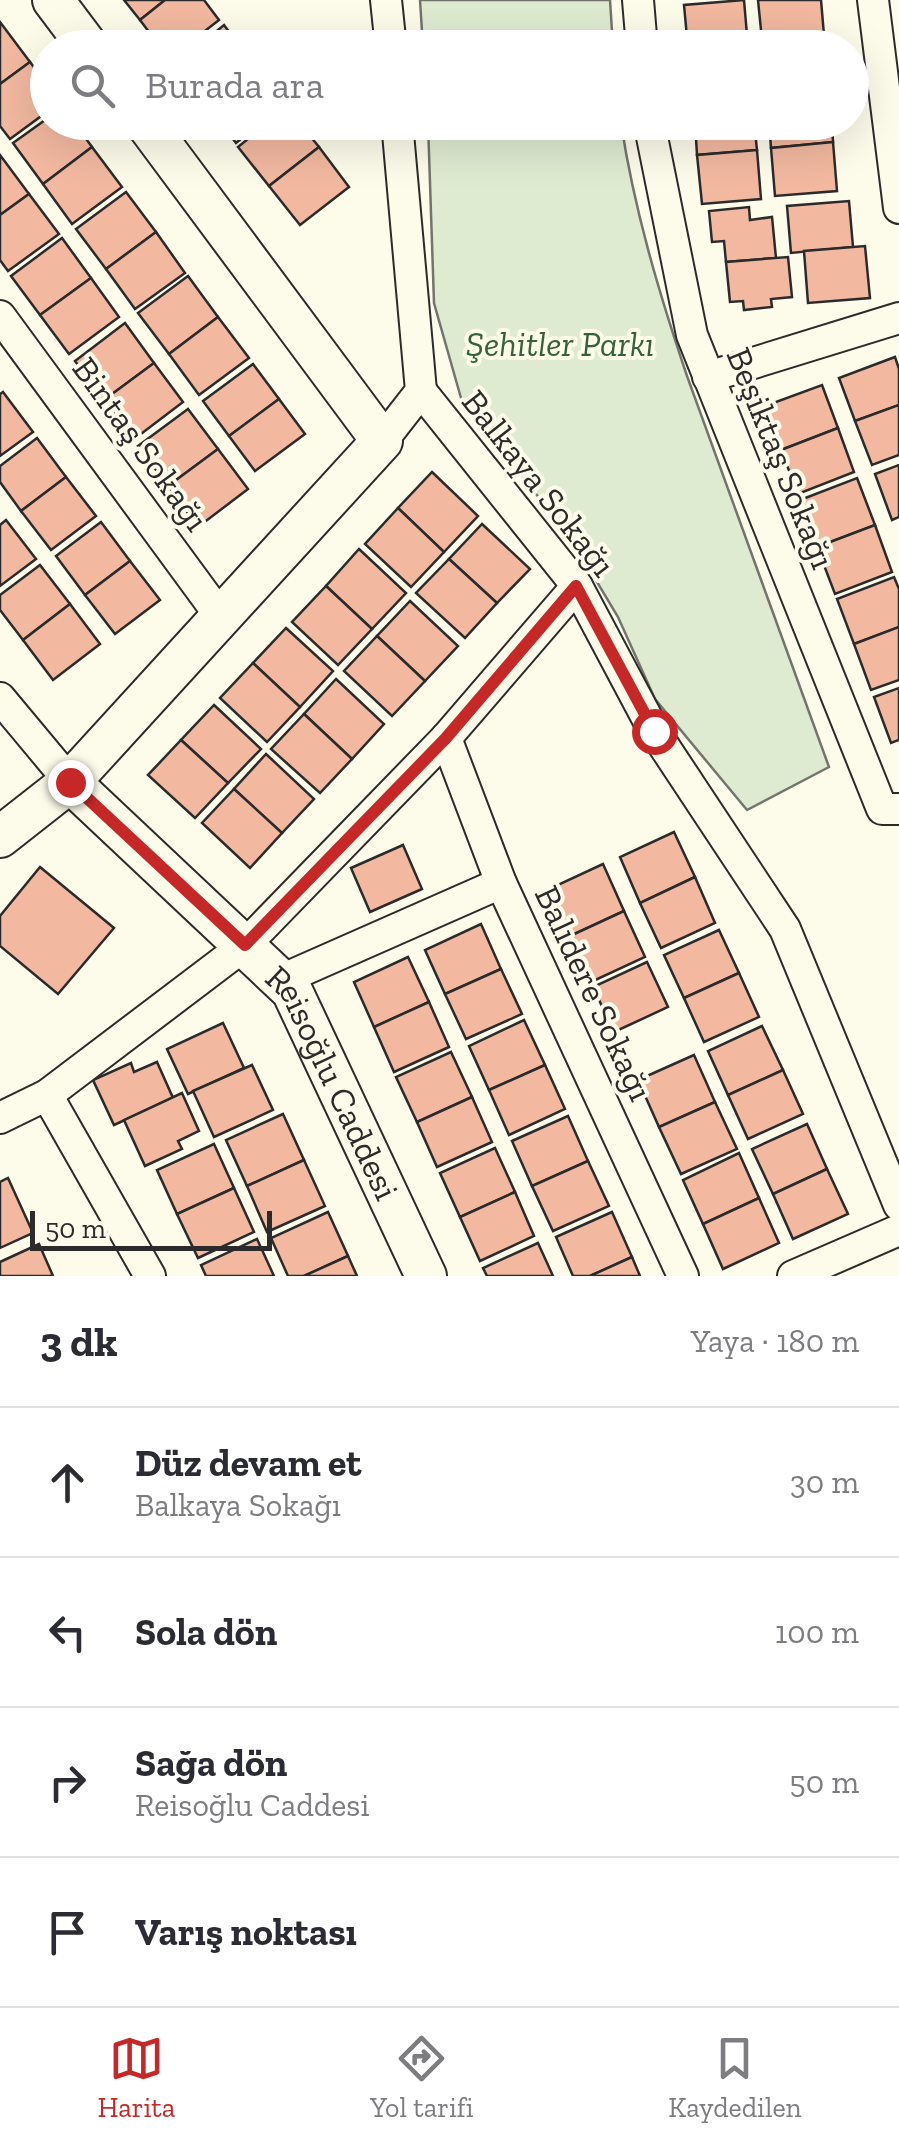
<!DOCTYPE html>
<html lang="tr">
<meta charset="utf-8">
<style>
:root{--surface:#fff;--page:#f2f2f3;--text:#2b2b33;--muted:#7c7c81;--line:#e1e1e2;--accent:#c62828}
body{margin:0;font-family:"Zilla Slab",serif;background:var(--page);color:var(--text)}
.scale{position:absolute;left:30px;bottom:25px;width:242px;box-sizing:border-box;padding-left:10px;border:5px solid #2b2b2b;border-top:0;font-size:28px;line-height:35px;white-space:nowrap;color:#2b2b2b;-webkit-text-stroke:8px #fdfbea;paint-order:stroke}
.stop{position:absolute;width:30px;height:30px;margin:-22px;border:8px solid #c62828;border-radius:50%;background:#fff}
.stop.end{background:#c62828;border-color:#fff;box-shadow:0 2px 10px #0008}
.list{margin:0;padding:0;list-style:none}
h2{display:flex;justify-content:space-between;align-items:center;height:130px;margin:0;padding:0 40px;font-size:42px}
h2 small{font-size:32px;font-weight:400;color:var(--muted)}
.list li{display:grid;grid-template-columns:65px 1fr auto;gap:30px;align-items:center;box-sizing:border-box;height:150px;padding:0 40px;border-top:2px solid var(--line)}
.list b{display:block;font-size:38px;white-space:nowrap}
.list p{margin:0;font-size:32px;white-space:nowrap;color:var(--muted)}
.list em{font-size:32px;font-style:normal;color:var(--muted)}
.icon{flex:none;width:55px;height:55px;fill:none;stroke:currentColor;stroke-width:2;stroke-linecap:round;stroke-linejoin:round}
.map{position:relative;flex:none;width:899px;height:1276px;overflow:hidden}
.search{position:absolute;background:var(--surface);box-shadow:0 10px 40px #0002;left:30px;right:30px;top:30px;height:110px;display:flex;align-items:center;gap:25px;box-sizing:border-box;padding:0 35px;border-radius:55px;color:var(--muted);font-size:38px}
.sheet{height:730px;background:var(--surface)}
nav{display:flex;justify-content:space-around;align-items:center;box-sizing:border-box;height:140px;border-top:2px solid var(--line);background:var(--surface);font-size:28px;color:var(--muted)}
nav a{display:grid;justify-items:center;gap:5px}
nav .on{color:var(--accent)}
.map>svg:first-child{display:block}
.green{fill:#deebd1;stroke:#74746e;stroke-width:2.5}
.building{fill:#f2b8a0;stroke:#2b2b2b;stroke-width:2.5}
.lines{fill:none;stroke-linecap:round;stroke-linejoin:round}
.street-casing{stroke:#2b2b2b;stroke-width:34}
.secondary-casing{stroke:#2b2b2b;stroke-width:44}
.street{stroke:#fdfbea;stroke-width:30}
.secondary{stroke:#fdfbea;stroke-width:40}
.route{stroke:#c62828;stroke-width:12}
.labels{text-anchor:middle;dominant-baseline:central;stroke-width:8;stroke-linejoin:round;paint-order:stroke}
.park-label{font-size:35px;font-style:italic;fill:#34623c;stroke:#fdfbea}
.street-label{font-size:35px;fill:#2b2b2b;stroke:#fdfbea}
</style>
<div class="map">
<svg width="899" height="1276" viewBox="0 0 899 1276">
<rect width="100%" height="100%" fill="#fdfbea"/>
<g class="green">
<path d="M 420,0 L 610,0 L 613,47 L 423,47 Z"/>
<path d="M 428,123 L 621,123 C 634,209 659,293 687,376 L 829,767 L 747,810 L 655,699 L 618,617 L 572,540 L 461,398 L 434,303 Z"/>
</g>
<g class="building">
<path d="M 124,0 L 165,0 L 140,20 Z"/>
<path d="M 165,0 L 204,0 L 219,20 L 183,48 L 161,48 L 140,20 Z"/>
<path d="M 744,0 L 748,47 L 688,48 L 684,5 Z"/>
<path d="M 758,0 L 821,0 L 824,35 L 762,40 Z"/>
<path d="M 0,22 L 30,62 L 0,84 Z"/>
<path d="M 224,25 L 241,48 L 196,48 Z"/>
<path d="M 824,35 L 825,48 L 763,48 L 762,40 Z"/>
<path d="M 30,62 L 48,86 L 48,111 L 10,139 L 0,126 L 0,84 Z"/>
<path d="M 48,118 L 48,122 L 74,122 L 92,147 L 43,184 L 13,143 Z"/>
<path d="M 220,122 L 262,122 L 236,143 Z"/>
<path d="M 269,122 L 299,122 L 319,147 L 269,186 L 238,147 Z"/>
<path d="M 695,122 L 754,122 L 757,150 L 697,155 Z"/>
<path d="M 769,122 L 832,122 L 833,142 L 771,148 Z"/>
<path d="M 833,142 L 837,191 L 775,196 L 771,148 Z"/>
<path d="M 92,147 L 122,187 L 72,224 L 43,184 Z"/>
<path d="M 319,147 L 349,187 L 300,225 L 269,186 Z"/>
<path d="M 757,150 L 761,199 L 702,204 L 697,155 Z"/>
<path d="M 0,155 L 29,194 L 0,215 Z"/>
<path d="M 126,192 L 156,232 L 106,269 L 76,229 Z"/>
<path d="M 29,194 L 59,234 L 8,271 L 0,260 L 0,215 Z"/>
<path d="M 849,201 L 853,247 L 791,253 L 787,206 Z"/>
<path d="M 749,207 L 750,220 L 772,217 L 776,258 L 726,262 L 724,241 L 712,242 L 709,211 Z"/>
<path d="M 156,232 L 185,273 L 135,309 L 106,269 Z"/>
<path d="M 62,238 L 91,278 L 40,315 L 11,276 Z"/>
<path d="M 865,246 L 870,298 L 808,303 L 804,251 Z"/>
<path d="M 788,257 L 792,297 L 771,299 L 772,307 L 744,310 L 743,301 L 730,302 L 726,262 Z"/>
<path d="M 188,276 L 218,317 L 169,354 L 138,313 Z"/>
<path d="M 91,278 L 119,317 L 69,354 L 40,315 Z"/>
<path d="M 218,317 L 249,358 L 199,395 L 169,354 Z"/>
<path d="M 125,323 L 154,363 L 104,400 L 75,361 Z"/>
<path d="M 895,357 L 899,369 L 899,405 L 855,421 L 839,378 Z"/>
<path d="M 154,363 L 183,402 L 133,440 L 104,400 Z"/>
<path d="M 253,364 L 279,399 L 229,436 L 203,401 Z"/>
<path d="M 822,385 L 838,428 L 781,450 L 765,406 Z"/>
<path d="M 3,392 L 33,432 L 0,456 L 0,394 Z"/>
<path d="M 279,399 L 305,434 L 255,471 L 229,436 Z"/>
<path d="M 899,405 L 899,455 L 872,465 L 855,421 Z"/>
<path d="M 188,409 L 218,449 L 168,486 L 138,446 Z"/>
<path d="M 838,428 L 854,472 L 798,494 L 781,450 Z"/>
<path d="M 37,438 L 66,477 L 21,511 L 0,482 L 0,466 Z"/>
<path d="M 218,449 L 248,489 L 198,527 L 168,486 Z"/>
<path d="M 899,465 L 899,517 L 892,520 L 875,474 Z"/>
<path d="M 432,472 L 478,516 L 444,552 L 398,508 Z"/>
<path d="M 66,477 L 96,516 L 51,550 L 21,511 Z"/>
<path d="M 857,478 L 875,525 L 817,547 L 800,500 Z"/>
<path d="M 398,508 L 444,552 L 411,587 L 365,544 Z"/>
<path d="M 6,520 L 36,559 L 0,586 L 0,525 Z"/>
<path d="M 101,522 L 130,561 L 85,595 L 56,556 Z"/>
<path d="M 482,524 L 530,569 L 497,603 L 449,559 Z"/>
<path d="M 875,525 L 892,572 L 835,594 L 817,547 Z"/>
<path d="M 359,549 L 406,593 L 372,629 L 326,586 Z"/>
<path d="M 449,559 L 497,603 L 465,638 L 416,593 Z"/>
<path d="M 130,561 L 160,600 L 115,634 L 85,595 Z"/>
<path d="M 40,565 L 70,604 L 23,640 L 0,610 L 0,595 Z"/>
<path d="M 894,577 L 899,589 L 899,627 L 854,644 L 837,599 Z"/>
<path d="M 326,586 L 372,629 L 338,665 L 292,622 Z"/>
<path d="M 410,601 L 458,646 L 425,681 L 377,636 Z"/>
<path d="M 70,604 L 100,644 L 53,680 L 23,640 Z"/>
<path d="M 899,627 L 899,680 L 871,690 L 854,644 Z"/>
<path d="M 286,628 L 333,671 L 300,707 L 253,663 Z"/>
<path d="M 377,636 L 425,681 L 392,716 L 344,671 Z"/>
<path d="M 253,663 L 300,707 L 267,742 L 220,698 Z"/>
<path d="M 336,679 L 384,724 L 352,759 L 304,714 Z"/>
<path d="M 899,688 L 899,740 L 891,743 L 874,697 Z"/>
<path d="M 214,705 L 261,749 L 228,783 L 181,740 Z"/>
<path d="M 304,714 L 352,759 L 320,793 L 271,749 Z"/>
<path d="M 181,740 L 228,783 L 195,818 L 148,775 Z"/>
<path d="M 266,754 L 314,799 L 282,833 L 234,789 Z"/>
<path d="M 234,789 L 282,833 L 250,868 L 202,823 Z"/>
<path d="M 674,832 L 695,877 L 640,903 L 620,857 Z"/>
<path d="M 403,845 L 422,889 L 370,912 L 351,868 Z"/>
<path d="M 603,864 L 624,911 L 570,936 L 549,889 Z"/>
<path d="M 40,867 L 114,928 L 58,994 L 0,946 L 0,916 Z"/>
<path d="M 695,877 L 715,923 L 661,948 L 640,903 Z"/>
<path d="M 624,911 L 645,957 L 591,982 L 570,936 Z"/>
<path d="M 481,924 L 501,969 L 445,994 L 425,950 Z"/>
<path d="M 719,930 L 739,973 L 684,998 L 664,955 Z"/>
<path d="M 408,957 L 429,1002 L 374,1027 L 354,982 Z"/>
<path d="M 647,962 L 668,1007 L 614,1032 L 593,987 Z"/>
<path d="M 501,969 L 522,1014 L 466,1039 L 445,994 Z"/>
<path d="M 739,973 L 759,1017 L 704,1042 L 684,998 Z"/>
<path d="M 429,1002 L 449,1047 L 394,1072 L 374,1027 Z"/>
<path d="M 524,1020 L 545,1065 L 489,1090 L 469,1046 Z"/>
<path d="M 223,1023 L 244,1068 L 188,1094 L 167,1049 Z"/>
<path d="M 762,1026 L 783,1070 L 728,1095 L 708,1051 Z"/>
<path d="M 451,1052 L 472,1097 L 417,1122 L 396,1077 Z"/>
<path d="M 694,1055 L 715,1102 L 659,1127 L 638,1080 Z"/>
<path d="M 157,1062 L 173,1098 L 114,1125 L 93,1080 L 131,1063 L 134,1072 Z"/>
<path d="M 252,1065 L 273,1110 L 214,1137 L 193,1091 Z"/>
<path d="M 545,1065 L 565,1109 L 509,1135 L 489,1090 Z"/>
<path d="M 783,1070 L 803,1114 L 748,1139 L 728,1095 Z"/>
<path d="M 182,1093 L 199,1131 L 178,1141 L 182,1149 L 145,1166 L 124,1120 Z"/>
<path d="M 472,1097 L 492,1142 L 437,1167 L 417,1122 Z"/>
<path d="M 715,1102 L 737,1149 L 681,1174 L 659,1127 Z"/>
<path d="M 283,1114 L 304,1160 L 247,1186 L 226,1140 Z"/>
<path d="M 568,1116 L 588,1161 L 532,1186 L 512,1141 Z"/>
<path d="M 807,1124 L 827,1169 L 773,1194 L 752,1149 Z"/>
<path d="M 214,1144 L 234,1188 L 177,1214 L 157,1170 Z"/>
<path d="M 495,1148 L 515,1192 L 460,1217 L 440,1173 Z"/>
<path d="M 739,1153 L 759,1198 L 703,1224 L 683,1180 Z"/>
<path d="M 304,1160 L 325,1206 L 267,1232 L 247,1186 Z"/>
<path d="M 588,1161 L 609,1206 L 553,1231 L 532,1186 Z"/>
<path d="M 827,1169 L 848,1214 L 793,1239 L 773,1194 Z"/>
<path d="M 8,1178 L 33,1233 L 0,1248 L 0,1182 Z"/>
<path d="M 234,1188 L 254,1232 L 198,1258 L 177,1214 Z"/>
<path d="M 515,1192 L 534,1236 L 480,1261 L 460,1217 Z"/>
<path d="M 759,1198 L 779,1243 L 723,1269 L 703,1224 Z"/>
<path d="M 328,1212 L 348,1256 L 304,1276 L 288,1276 L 271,1238 Z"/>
<path d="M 612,1212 L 632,1257 L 590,1276 L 573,1276 L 556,1237 Z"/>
<path d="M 257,1239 L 274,1276 L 206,1276 L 201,1265 Z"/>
<path d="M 538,1243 L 553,1276 L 487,1276 L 483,1268 Z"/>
<path d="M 39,1244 L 53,1276 L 0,1276 L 0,1262 Z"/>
<path d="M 348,1256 L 357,1276 L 304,1276 Z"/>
<path d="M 632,1257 L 640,1276 L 590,1276 Z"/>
</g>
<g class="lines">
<g class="street-casing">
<g id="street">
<path d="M 386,0 L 391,48"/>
<path d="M 638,0 L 642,48"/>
<path d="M 873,0 L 899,208"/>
<path d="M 649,122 L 692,335 L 882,809 L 899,809"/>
<path d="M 0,316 L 221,617"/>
<path d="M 708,377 L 899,318"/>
<path d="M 421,391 L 577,586 L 654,731 L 785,929 L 899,1205"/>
<path d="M 382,441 L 421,391 L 397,122"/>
<path d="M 0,698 L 70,782"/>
<path d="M 446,738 L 501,883 L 683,1276"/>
<path d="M 281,980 L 501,883"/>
<path d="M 47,1095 L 150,1276"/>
<path d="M 0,1118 L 47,1095 L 245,945 L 446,738 L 577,586"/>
<path d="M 793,1276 L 899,1230"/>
</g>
</g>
<g class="secondary-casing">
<g id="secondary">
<path d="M 53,0 L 89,48"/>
<path id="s1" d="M 70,782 L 292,991 L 426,1276"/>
<path d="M 0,837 L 70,782 L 382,441 L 145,122"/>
</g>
</g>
<use href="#street" class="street"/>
<use href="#secondary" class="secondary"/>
</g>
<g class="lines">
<path class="route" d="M 70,782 L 245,945 L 446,738 L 576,586 L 654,731"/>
</g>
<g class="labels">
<g class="park-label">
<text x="560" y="344">Şehitler Parkı</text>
</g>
<g class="street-label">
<text transform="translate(141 444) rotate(54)">Bintaş Sokağı</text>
<text transform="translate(781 458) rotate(68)">Beşiktaş Sokağı</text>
<text transform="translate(539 483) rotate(52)">Balkaya Sokağı</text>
<text transform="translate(594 993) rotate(65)">Balıdere Sokağı</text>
<text stroke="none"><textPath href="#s1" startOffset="405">Reisoğlu Caddesi</textPath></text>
</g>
</g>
</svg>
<div class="scale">50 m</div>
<div class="stop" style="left:654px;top:731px"></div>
<div class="stop end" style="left:70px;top:782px"></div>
<div class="search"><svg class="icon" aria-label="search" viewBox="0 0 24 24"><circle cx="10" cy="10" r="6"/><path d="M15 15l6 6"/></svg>Burada ara</div>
</div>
<section class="sheet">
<h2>3 dk<small>Yaya · 180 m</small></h2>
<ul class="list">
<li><svg class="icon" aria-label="ahead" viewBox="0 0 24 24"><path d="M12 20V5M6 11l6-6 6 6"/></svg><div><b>Düz devam et</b><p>Balkaya Sokağı</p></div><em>30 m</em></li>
<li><svg class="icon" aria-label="left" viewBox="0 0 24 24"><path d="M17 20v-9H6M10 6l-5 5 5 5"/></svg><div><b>Sola dön</b></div><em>100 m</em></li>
<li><svg class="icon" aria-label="right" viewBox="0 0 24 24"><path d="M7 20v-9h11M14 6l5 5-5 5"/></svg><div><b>Sağa dön</b><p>Reisoğlu Caddesi</p></div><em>50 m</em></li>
<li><svg class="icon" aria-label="arrive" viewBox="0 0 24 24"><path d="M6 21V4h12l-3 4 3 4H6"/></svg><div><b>Varış noktası</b></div></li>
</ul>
</section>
<nav>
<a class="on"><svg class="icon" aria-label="map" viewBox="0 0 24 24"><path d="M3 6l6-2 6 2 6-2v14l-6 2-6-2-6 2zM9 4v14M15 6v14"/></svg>Harita</a>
<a><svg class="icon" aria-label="directions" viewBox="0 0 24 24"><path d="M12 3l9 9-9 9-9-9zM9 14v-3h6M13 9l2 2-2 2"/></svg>Yol tarifi</a>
<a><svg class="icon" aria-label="saved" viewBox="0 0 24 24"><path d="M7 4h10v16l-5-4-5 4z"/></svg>Kaydedilen</a>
</nav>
